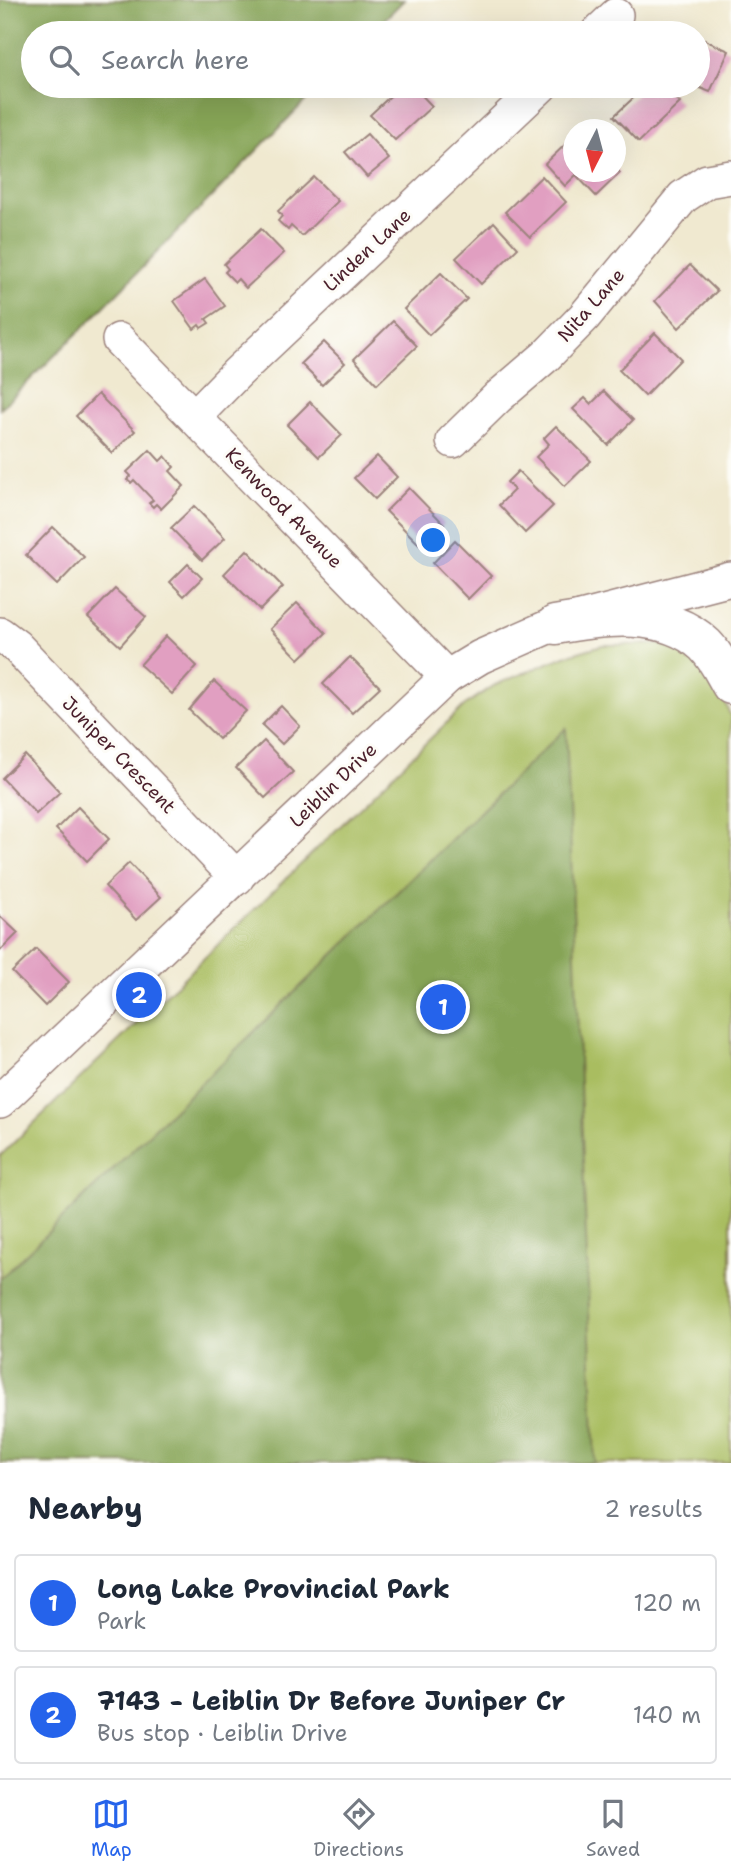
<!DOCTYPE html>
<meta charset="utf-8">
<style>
:root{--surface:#fff;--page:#f2f2f3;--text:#1f2937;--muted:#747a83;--line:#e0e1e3;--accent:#2563eb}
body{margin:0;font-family:"Shantell Sans",sans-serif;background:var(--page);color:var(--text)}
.compass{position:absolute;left:563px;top:119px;width:63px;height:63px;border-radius:50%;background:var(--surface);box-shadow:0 7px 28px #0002;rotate:186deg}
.you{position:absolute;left:434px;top:541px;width:24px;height:24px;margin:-18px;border:5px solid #fff;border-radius:50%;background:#1a73e8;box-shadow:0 0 0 10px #1a73e833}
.badge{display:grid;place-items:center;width:46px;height:46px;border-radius:50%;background:var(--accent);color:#fff;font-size:23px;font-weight:700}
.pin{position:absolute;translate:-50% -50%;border:4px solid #fff;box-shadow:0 2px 7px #0006}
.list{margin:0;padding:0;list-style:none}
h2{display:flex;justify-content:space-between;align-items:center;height:91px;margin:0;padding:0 28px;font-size:30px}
h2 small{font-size:23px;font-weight:400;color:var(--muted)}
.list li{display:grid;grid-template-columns:46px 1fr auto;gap:21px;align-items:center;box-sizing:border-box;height:98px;margin:0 14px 14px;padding:0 14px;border:2px solid var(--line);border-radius:7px}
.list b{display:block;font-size:26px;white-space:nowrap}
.list p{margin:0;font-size:23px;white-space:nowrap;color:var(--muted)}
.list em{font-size:23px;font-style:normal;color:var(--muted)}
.icon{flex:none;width:38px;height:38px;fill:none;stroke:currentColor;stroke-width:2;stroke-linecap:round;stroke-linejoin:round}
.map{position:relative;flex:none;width:731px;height:1463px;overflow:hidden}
.search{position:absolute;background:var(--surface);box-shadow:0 7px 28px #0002;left:21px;right:21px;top:21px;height:77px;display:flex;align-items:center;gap:18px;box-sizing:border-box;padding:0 24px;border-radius:38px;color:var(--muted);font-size:26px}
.sheet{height:315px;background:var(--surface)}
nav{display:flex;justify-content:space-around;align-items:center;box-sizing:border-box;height:98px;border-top:2px solid var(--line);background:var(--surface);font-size:19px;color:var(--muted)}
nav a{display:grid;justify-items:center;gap:4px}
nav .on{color:var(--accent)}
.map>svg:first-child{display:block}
.green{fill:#a9bd61;stroke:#7a6e46;stroke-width:2}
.forest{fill:#86a457;stroke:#686241;stroke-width:2}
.building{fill:#e19fc1}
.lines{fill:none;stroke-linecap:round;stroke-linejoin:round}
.minor-casing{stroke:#9d847e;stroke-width:36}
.major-casing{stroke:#9d847e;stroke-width:41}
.minor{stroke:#fff;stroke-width:33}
.major{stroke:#fff;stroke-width:38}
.labels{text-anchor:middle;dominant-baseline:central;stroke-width:6;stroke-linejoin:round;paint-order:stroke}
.street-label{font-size:19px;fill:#4a1f2b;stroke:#fdfcf7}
</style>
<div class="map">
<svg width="731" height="1463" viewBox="0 0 731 1463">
<rect width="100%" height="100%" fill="#fdfcf7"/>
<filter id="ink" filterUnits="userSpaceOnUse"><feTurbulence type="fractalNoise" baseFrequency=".0143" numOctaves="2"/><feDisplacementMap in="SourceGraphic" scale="14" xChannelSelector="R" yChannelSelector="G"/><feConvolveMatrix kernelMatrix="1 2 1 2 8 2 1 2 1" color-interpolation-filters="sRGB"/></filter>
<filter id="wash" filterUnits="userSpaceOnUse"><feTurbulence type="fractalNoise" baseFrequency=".00686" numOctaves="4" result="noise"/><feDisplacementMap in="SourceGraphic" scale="28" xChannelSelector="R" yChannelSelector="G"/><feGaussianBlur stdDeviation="1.57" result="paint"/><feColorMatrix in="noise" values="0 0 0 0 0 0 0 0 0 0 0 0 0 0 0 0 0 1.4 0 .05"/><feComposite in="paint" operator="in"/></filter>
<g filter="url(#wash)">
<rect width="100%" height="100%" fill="#f0e9d0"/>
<path class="green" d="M 676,644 L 715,674 L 731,718 L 731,1463 L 0,1463 L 0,1156 L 465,705 L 495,685 L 565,656 L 602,645 Z"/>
<g class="forest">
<path d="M 0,0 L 404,0 L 371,33 L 33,33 L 33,86 L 320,86 L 88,323 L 0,409 Z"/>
<path d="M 566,728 L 595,1463 L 0,1463 L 0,1279 Z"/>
</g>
<g id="blocks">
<g class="building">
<path d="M 698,37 L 729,51 L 710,92 L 698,87 Z"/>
<path d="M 401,86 L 413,86 L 432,106 L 395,140 L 370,115 Z"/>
<path d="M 646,86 L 664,86 L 680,103 L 639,142 L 614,116 Z"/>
<path d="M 367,134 L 389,159 L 367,177 L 345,152 Z"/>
<path d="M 571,139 L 574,142 L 574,172 L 616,172 L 616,168 L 620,173 L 596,196 L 576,175 L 565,186 L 545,164 Z"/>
<path d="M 542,176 L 566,202 L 530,237 L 505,212 Z"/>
<path d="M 314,177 L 338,201 L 302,236 L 291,226 L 288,230 L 278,221 L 282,216 L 278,211 Z"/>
<path d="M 494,222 L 518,248 L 481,284 L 456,258 Z"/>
<path d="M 261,229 L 284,253 L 246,288 L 238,279 L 235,282 L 225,272 L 228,269 L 224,264 Z"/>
<path d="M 690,265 L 717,291 L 679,328 L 655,301 Z"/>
<path d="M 441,273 L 467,299 L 429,335 L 404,309 Z"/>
<path d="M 205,279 L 225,306 L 206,319 L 209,323 L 201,328 L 199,325 L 194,329 L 174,301 Z"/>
<path d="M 393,321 L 417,346 L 377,384 L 354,359 Z"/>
<path d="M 655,333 L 681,359 L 645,396 L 619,370 Z"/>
<path d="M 324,342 L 345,363 L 322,385 L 301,364 Z"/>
<path d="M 604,391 L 633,420 L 608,445 L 573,409 L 585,398 L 591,404 Z"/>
<path d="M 98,394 L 135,431 L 112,453 L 76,416 Z"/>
<path d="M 310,402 L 342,435 L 319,457 L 287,425 Z"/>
<path d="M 556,426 L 591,461 L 565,486 L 536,457 L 549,444 L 544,438 Z"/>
<path d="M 150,450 L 160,461 L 165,456 L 174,467 L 170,471 L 184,486 L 161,509 L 156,504 L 153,507 L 149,503 L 153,500 L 134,480 L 131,483 L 127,480 L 131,476 L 127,472 Z"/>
<path d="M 377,456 L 397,477 L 375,499 L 354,478 Z"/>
<path d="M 518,471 L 553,506 L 525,533 L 499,505 L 514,490 L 507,482 Z"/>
<path d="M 409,488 L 444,524 L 421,546 L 386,511 Z"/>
<path d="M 194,506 L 225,538 L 202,560 L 171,528 Z"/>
<path d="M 53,527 L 84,557 L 57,585 L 26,555 Z"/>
<path d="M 455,540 L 491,576 L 468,599 L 433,563 Z"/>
<path d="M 247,550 L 283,587 L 260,610 L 224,574 Z"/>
<path d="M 188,564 L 202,578 L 184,596 L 170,582 Z"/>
<path d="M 115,589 L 146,617 L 120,646 L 88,617 Z"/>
<path d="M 297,603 L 326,633 L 299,659 L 270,629 Z"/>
<path d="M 166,636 L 197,666 L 172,694 L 140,665 Z"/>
<path d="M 350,657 L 380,687 L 352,713 L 323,684 Z"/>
<path d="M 214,681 L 246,711 L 219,739 L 189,710 Z"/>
<path d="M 281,706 L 300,726 L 282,744 L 262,725 Z"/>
<path d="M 264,741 L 293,772 L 265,798 L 236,768 Z"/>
<path d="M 25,755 L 60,792 L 36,814 L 2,778 Z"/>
<path d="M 78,807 L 109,839 L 87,861 L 56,829 Z"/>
<path d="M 129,863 L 161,897 L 136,920 L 105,886 Z"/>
<path d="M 0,916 L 18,933 L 0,951 Z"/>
<path d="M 36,949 L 69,982 L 45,1006 L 12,972 Z"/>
</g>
</g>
</g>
<g filter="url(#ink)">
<use href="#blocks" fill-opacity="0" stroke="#9d847e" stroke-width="2"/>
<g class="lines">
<g class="minor-casing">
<g id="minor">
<path d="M 597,33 L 616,15"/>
<path d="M 119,340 L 447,677"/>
<path d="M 195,416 L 237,373 L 541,86"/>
<path d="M 453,441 L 498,397 L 546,356 L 584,317 L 683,197 L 707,181 L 731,177"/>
<path d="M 0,634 L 16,646 L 237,878"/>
<path d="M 0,1101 L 447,677 L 480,657 L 550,626 L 731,579"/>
</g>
</g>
<g class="major-casing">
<path id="major" d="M 555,625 C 603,616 666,608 705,645 C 716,656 723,671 731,685"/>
</g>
<use href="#minor" class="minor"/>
<use href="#major" class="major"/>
</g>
</g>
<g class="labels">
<g class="street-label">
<text transform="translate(367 250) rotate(-43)">Linden Lane</text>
<text transform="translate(591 305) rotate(-49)">Nita Lane</text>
<text transform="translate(284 508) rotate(46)">Kenwood Avenue</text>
<text transform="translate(119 755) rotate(46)">Juniper Crescent</text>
<text transform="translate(333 785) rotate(-44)">Leiblin Drive</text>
</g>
</g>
</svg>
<svg class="compass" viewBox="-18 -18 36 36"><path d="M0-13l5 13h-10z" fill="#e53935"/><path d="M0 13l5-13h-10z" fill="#747a83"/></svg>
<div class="you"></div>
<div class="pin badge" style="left:443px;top:1007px">1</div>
<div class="pin badge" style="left:139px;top:995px">2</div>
<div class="search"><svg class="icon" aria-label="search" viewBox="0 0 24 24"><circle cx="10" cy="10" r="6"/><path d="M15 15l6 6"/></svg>Search here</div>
</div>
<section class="sheet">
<h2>Nearby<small>2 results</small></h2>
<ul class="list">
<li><span class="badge">1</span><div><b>Long Lake Provincial Park</b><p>Park</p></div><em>120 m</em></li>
<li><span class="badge">2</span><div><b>7143 - Leiblin Dr Before Juniper Cr</b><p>Bus stop · Leiblin Drive</p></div><em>140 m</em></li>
</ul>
</section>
<nav>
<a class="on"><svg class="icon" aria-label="map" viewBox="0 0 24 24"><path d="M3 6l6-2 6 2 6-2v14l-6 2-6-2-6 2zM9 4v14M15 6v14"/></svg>Map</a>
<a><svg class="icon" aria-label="directions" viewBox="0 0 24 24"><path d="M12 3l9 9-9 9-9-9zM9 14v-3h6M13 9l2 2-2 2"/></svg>Directions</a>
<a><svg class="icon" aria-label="saved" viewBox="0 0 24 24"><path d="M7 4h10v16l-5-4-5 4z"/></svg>Saved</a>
</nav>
